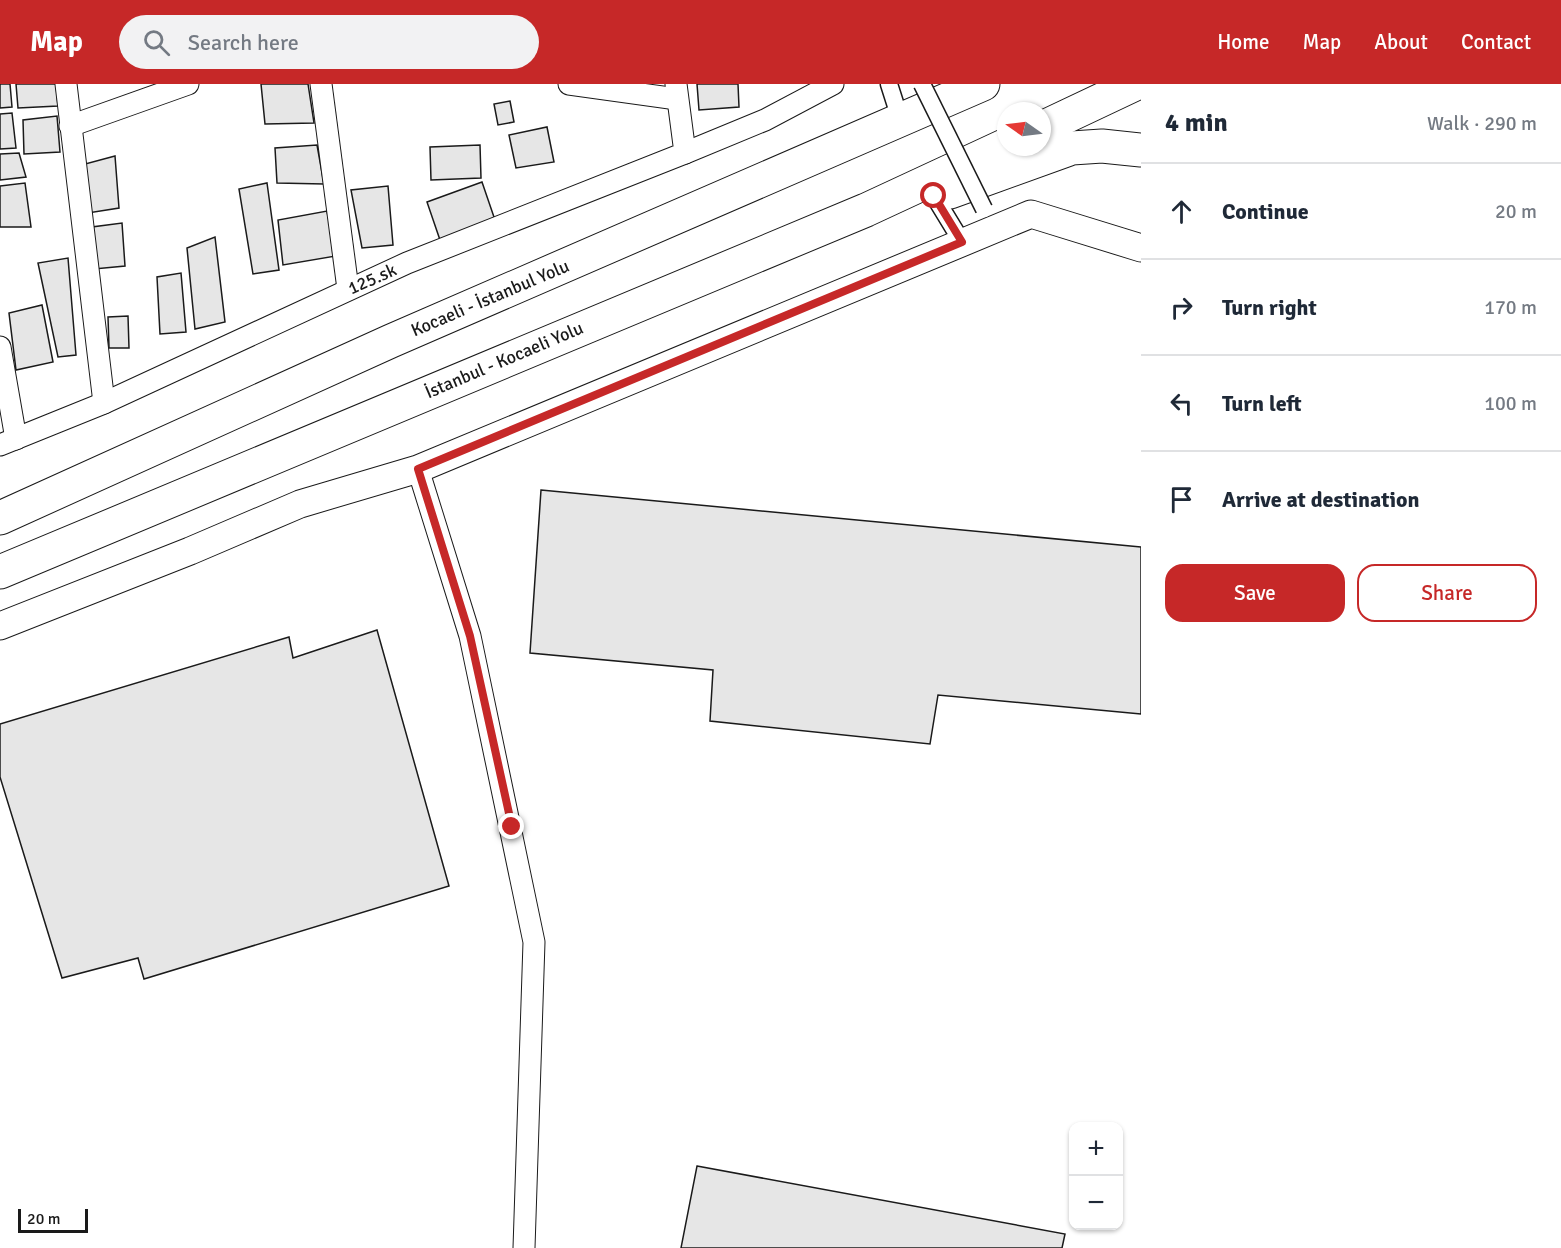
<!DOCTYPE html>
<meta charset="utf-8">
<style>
:root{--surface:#fff;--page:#f2f2f3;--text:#1f2937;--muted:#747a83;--line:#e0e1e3;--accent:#c62828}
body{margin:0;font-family:Signika,sans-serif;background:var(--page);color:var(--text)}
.controls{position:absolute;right:18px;bottom:18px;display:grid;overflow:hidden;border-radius:12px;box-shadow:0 2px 4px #0004}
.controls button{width:54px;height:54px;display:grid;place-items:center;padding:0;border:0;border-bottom:2px solid var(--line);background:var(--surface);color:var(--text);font:30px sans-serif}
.compass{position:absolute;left:997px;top:18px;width:54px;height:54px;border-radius:50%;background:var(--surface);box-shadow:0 2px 4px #0004;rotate:284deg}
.scale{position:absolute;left:18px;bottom:15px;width:70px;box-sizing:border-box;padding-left:6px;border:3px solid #1a1a1a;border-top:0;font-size:16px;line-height:21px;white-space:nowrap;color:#1a1a1a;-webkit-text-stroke:4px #fff;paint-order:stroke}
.stop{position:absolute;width:18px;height:18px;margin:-14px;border:4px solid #c62828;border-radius:50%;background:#fff}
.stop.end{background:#c62828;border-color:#fff;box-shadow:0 2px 6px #0008}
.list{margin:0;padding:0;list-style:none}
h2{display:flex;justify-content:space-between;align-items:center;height:78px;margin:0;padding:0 24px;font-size:26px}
h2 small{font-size:20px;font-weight:400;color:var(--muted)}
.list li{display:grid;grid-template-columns:39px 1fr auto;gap:18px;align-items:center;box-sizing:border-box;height:96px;padding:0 24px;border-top:2px solid var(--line)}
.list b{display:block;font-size:22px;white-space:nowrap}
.list em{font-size:20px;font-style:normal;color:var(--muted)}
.actions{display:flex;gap:12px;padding:18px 24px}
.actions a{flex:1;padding:14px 0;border:2px solid var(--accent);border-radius:18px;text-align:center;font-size:21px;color:var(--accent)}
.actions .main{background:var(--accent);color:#fff}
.icon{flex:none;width:33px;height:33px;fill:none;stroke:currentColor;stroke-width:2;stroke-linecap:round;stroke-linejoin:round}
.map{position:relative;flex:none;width:1141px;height:1164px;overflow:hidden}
header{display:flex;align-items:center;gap:36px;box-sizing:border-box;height:84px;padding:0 30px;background:var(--accent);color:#fff}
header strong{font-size:28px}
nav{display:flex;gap:33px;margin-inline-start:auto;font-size:21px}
.search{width:420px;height:54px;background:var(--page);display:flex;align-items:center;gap:15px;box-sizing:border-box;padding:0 21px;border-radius:33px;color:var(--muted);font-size:22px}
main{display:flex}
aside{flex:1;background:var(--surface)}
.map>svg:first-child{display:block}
.building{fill:#e6e6e6;stroke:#1a1a1a;stroke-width:1.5}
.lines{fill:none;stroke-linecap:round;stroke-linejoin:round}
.pedestrian-casing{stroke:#1a1a1a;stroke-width:19}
.minor-casing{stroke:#1a1a1a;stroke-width:23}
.tertiary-casing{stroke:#1a1a1a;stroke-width:29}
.trunk-casing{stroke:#1a1a1a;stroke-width:35}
.pedestrian{stroke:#fff;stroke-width:16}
.minor{stroke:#fff;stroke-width:21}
.tertiary{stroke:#fff;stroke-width:27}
.trunk{stroke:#fff;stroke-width:33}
.pedestrian-bridge-casing{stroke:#1a1a1a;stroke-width:19;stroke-linecap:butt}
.pedestrian-bridge{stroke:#fff;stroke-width:16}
.route{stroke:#c62828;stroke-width:8}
.labels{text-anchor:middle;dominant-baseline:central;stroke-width:4.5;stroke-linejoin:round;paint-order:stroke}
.street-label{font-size:18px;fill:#1a1a1a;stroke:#fff}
</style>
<header>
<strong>Map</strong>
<div class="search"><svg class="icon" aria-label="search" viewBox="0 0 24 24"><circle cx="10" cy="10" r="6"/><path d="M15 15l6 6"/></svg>Search here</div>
<nav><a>Home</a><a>Map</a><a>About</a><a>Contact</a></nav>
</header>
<main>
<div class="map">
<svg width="1141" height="1164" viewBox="0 0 1141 1164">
<rect width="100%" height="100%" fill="#fff"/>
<g class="building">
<path d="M 0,0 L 10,0 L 12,23 L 0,24 Z"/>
<path d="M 16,0 L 56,0 L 58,22 L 18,24 Z"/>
<path d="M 261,0 L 308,0 L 314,39 L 265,40 Z"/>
<path d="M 697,0 L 738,0 L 739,23 L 699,26 Z"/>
<path d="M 510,17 L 514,38 L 498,41 L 494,20 Z"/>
<path d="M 12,29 L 16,64 L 0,65 L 0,30 Z"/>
<path d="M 57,32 L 60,68 L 24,70 L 23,36 Z"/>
<path d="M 547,43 L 554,78 L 516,84 L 509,51 Z"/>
<path d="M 317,61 L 324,100 L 277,99 L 275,64 Z"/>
<path d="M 480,61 L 481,94 L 431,96 L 430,63 Z"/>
<path d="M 19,69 L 26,93 L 0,96 L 0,70 Z"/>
<path d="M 115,72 L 119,124 L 88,129 L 85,80 Z"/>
<path d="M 482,98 L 495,136 L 440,156 L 427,118 Z"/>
<path d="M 25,99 L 31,143 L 0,143 L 0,102 Z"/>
<path d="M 267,99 L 279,186 L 253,190 L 239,105 Z"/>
<path d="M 388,102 L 393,161 L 362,164 L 351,106 Z"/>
<path d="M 327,127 L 336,172 L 283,181 L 278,136 Z"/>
<path d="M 122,139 L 125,182 L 94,185 L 92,143 Z"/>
<path d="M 215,153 L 225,238 L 195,245 L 187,164 Z"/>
<path d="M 68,174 L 76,271 L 58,273 L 38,179 Z"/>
<path d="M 181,189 L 186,248 L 160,250 L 157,193 Z"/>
<path d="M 42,221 L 53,278 L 16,286 L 9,229 Z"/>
<path d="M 128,232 L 129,264 L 109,264 L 108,233 Z"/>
<path d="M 541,406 L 1141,463 L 1141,630 L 938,611 L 930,660 L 710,637 L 713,586 L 530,569 Z"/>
<path d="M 377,546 L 449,802 L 144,895 L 138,874 L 62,894 L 0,693 L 0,640 L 289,553 L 293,574 Z"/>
<path d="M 697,1082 L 1065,1150 L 1062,1164 L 681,1164 Z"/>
</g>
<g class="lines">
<g class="pedestrian-casing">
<g id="pedestrian">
<path d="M 889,0 L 896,22"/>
<path d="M 934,112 L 962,158"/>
</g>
</g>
<g class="minor-casing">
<g id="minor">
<path d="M 66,0 L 104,319"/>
<path d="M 321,0 L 348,205"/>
<path d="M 569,0 L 677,15"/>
<path d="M 70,42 L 188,0"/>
<path d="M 685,69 L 765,36 L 833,0"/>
<path d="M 0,263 L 16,355"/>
<path d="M 0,361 L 104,319 L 407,179 L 685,69 L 676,0"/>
<path d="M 418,385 L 470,552 L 534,858 L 524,1164"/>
</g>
</g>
<g class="tertiary-casing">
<path id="tertiary" d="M 0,542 L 190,467 L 300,420 L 418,385 L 1031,130 L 1141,164"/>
</g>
<g class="trunk-casing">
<g id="trunk">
<path d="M 1042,44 L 1135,0"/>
<path d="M 950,108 L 1072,64 L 1102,62 L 1141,66"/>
<path d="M 0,434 L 391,257 L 983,0"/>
<path d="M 0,488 L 866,126 L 1006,61"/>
</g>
</g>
<use href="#pedestrian" class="pedestrian"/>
<use href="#minor" class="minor"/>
<use href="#tertiary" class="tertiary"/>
<use href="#trunk" class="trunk"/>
<g class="pedestrian-bridge-casing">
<path id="pedestrian-bridge" d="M 922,0 L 984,125"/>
</g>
<use href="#pedestrian-bridge" class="pedestrian-bridge"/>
</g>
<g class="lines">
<path class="route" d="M 512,743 L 470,552 L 418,385 L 962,158 L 934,112"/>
</g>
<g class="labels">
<g class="street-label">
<text transform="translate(372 195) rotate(-24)">125.sk</text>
<text transform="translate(490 214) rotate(-23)">Kocaeli - İstanbul Yolu</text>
<text transform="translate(504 276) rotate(-23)">İstanbul - Kocaeli Yolu</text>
</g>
</g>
</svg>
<div class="controls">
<button>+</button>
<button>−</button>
</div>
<svg class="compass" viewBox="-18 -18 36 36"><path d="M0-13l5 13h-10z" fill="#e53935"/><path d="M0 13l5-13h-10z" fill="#747a83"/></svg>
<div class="scale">20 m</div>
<div class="stop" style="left:934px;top:112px"></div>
<div class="stop end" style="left:512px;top:743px"></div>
</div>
<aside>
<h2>4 min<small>Walk · 290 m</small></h2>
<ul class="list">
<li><svg class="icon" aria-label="ahead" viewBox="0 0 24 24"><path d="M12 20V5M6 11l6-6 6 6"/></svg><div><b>Continue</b></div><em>20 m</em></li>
<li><svg class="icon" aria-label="right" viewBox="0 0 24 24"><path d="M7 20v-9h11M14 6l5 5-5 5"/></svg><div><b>Turn right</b></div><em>170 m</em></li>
<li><svg class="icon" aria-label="left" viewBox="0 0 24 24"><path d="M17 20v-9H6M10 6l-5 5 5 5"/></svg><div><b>Turn left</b></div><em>100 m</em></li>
<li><svg class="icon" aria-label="arrive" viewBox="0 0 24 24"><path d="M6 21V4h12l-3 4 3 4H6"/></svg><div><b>Arrive at destination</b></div></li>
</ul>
<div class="actions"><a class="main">Save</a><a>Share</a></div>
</aside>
</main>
